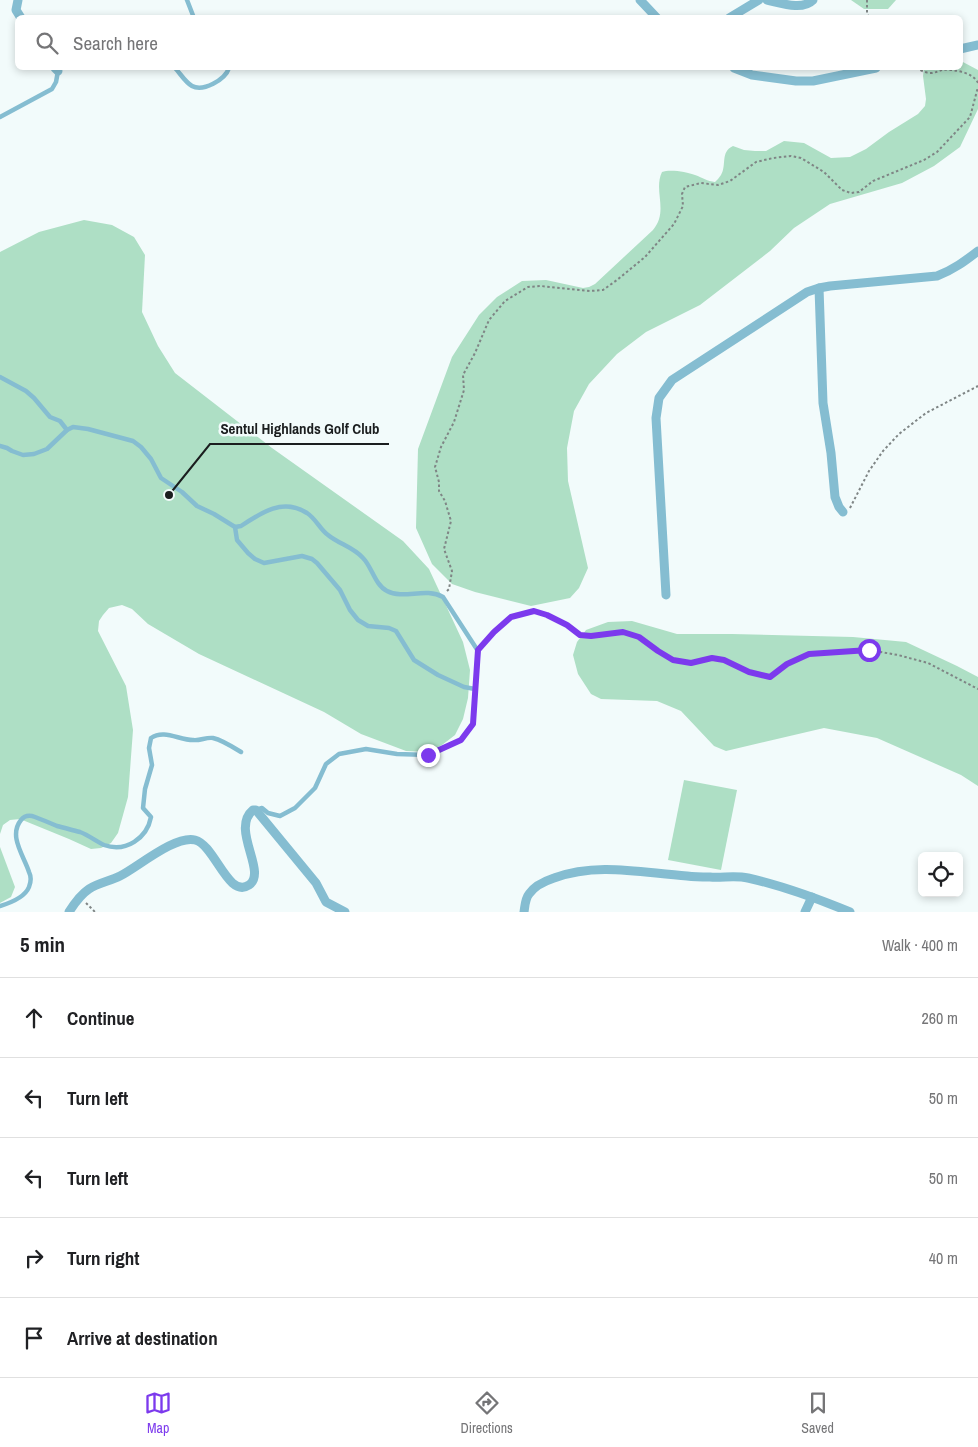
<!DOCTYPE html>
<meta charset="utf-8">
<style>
:root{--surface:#fff;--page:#f6f6f6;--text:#202124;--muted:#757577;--line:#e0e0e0;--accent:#7c3aed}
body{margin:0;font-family:"Archivo Narrow",sans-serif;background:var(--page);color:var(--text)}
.controls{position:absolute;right:15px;bottom:15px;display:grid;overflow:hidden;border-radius:8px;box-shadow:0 2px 8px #0003}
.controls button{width:45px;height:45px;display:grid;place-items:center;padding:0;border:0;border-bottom:1px solid var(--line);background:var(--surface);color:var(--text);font:25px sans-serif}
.stop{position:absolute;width:15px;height:15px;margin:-11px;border:4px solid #7c3aed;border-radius:50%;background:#fff}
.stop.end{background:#7c3aed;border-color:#fff;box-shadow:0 1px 5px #0008}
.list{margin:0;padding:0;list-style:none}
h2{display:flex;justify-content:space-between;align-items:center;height:65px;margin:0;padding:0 20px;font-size:21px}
h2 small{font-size:16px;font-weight:400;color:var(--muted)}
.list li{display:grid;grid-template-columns:32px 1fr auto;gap:15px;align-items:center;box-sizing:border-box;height:80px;padding:0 20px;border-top:1px solid var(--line)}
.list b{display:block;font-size:19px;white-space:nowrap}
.list em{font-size:16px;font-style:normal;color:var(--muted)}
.icon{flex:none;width:28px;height:28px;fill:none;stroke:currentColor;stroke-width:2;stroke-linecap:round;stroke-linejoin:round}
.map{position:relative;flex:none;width:978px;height:912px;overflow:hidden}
.search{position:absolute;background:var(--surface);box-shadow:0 2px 8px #0003;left:15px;right:15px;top:15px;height:55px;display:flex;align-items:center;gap:12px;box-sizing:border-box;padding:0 18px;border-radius:8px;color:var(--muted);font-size:19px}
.sheet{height:465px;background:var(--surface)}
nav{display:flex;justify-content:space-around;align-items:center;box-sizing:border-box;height:70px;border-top:1px solid var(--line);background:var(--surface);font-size:14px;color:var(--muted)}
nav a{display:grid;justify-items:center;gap:2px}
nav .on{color:var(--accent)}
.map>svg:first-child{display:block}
.grass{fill:#aedfc5}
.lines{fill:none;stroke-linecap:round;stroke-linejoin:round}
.path{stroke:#7f8585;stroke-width:2;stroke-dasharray:2.5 2.5;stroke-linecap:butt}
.lane{stroke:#85bdd1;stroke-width:4.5}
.street{stroke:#85bdd1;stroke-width:9}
.route{stroke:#7c3aed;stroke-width:6}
.leader{fill:none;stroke:#1b1e1f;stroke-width:2}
.callout-dot{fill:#1b1e1f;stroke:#f2fbfb;stroke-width:2}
.callout-label{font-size:15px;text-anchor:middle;font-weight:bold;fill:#1b1e1f;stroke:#f2fbfb;stroke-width:5;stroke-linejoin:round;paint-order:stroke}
</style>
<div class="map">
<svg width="978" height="912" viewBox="0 0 978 912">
<rect width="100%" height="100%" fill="#f2fbfb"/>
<g class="grass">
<path d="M 851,0 L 896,0 L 888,9 L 864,9 Z"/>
<path d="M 961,61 L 978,70 L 978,109 L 960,147 L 934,166 L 902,183 L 830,204 L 794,228 L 770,251 L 700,305 L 646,332 L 617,354 L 589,384 L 574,411 L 567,448 L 568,481 L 588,568 L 579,588 L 570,598 L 531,606 L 475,592 L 452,584 L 432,564 L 416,528 L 418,449 L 452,357 L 479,315 L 497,297 L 522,281 L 546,280 L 583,288 L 589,287 L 595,284 L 653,230 C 669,211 653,191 662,172 C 670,169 687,172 695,175 C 703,178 707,181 715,182 C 717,180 719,178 721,175 C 727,165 720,152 733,146 L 744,150 L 755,151 L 766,151 L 784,141 L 804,143 L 831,158 L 850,157 L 866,149 L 889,132 L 918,114 L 925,106 L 926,99 L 923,76 L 924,68 L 960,68 Z"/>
<path d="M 84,220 L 112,225 L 134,237 L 145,255 L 142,312 L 158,346 L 175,373 L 272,448 L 403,541 L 429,569 L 463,642 L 470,670 L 468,698 L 463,719 L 455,735 L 442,745 L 428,752 L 406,751 L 361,734 L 324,712 L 199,654 L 148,624 L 132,609 L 122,605 L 109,608 L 103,615 L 99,621 L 98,631 L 126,686 L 133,730 L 128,797 L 118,833 L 111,843 L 101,848 L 91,849 L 69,839 L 20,819 L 10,820 L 3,825 L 0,834 L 0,252 L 39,232 Z"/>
<path d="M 632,621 L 677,634 L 732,634 L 853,637 L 906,642 L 957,666 L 978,677 L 978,786 L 961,775 L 877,738 L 824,728 L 726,751 L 714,746 L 681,711 L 657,701 L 601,699 L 591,694 L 578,674 L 573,655 L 577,642 L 586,630 L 608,622 Z"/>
<path d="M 684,780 L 737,790 L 721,870 L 668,860 Z"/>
<path d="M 0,847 L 15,887 L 11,897 L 0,903 Z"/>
</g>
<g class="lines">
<g class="path">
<path d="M 867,0 L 867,13 L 869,18"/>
<path d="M 916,68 C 920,70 925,73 931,73 C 935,73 938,71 942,70 C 953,69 973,72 978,83"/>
<path d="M 850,508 L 869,471 L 883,451 L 899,434 L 926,413 L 978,386"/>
<path d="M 447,591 L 449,589 L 452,571 L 444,549 L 451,521 L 445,501 L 439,491 L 439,482 L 435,467 L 441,447 L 454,422 L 464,390 L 463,375 L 475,353 L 489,320 L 505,301 L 528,287 L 541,286 L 590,291 L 603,290 L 617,280 L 645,257 L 674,224 L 683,206 L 682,194 L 685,187 L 701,183 L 718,185 L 730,181 L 756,162 L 773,158 L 791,156 L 801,158 L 824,172 L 842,190 L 851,193 L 859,192 L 873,181 L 924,160 L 937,152 L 970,117 L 978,87"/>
<path d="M 483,645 L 494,632 L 511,617 L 534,611 L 547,615 L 567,625 L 580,635 L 591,636 L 623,632 L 639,637 L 657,651 L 673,660 L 691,663 L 712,658 L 724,661 L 749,673 L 770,677 L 787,664 L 809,654 L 869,650 L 898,655 L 928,663 L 978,689"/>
<path d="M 86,903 L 95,912"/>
</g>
<g class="lane">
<path d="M 187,0 L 194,18"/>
<path d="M 175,68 C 180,73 185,82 192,86 C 203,92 225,80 229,68"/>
<path d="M 0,117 L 52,89 L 56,82 L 58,71"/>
<path d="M 0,377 L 26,391 L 34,398 L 50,417 L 60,421 L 67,430"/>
<path d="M 0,446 L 7,448 L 12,451 L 23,455 L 34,454 L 47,449 L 67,430 L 73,427 L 88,429 L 133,441 L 141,447 L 151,459 L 161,478 L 182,492 L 197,506 L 214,514 L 235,527 L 241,526 C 262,512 283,498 307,513 C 316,519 320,529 328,535 C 339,544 353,547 363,558 C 372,567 375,585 387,591 C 404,600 425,587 443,597 L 478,651 L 473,724 L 461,740 L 429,755 L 397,754 L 366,749 L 339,754 L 326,764 L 315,788 L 295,808 L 280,816 L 268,813 L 262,808 L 256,810"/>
<path d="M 235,527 L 237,540 L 248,553 L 255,559 L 264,563 L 302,556 L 312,559 L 317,563 L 340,590 L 350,610 L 358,620 L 368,626 L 389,628 L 396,631 L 414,660 L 438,675 L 464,687 L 475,689"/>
<path d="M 0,906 C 10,903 25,897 29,887 C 31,882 31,876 29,872 C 24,856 8,836 21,820 C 25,815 30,815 35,817 C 43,820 50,823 57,826 C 65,828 72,830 80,832 C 88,835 96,841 104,845 C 126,853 147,838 151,817 L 143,808 L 145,789 L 152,765 L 149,748 L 151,738 C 164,729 179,740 193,740 C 200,741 206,737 213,738 C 222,740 233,747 241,752"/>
</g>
<g class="street">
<path d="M 18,0 L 16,10 L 21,18"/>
<path d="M 640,0 L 657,18"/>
<path d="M 767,0 C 781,3 802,11 813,0"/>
<path d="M 729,18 L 759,0"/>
<path d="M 960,49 L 978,45"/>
<path d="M 55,68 L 58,71"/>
<path d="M 734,68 L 752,75 L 796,81 L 813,81 L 876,68"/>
<path d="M 819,288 L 823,403 L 831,453 L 835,497 L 839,507 L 843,512"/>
<path d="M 666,595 L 656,418 L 659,398 L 672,380 L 807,292 L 819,288 L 830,286 L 937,276 C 953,270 965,261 978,251"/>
<path d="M 69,912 C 74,904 80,895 89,889 C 98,883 110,881 120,876 C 138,867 175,835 195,840 C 215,845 228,899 249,885 C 268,872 230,829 253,810 L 256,810 L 316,883 L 326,902 L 345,912"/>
<path d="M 524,912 C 525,906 525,899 529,894 C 535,885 545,881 554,878 C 598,862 642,873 687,876 C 695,877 702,877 710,877 C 723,878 735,875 748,878 C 783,886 816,898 850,912"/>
<path d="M 805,912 L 812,897"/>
</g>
</g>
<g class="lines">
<path class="route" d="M 428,755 L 461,740 L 473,724 L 478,650 L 494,632 L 511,617 L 534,611 L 547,615 L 567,625 L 580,635 L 591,636 L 623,632 L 639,637 L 658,651 L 673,660 L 691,663 L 712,658 L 724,660 L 749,672 L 770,677 L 787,664 L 809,654 L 869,650"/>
</g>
<path class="leader" d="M169 495L210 444H389"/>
<circle class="callout-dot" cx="169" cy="495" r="5"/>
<g class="callout-label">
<text x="300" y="434">Sentul Highlands Golf Club</text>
</g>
</svg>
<div class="controls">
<button><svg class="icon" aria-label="locate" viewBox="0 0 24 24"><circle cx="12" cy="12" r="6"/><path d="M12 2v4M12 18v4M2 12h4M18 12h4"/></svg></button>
</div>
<div class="stop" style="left:869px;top:650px"></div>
<div class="stop end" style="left:428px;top:755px"></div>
<div class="search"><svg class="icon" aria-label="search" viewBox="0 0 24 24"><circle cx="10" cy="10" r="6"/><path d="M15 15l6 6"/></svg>Search here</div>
</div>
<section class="sheet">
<h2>5 min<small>Walk · 400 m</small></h2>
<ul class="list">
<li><svg class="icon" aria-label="ahead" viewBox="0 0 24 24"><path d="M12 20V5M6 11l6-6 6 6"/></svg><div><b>Continue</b></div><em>260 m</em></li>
<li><svg class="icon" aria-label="left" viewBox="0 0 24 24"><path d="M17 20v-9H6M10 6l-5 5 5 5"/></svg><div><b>Turn left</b></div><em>50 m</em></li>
<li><svg class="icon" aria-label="left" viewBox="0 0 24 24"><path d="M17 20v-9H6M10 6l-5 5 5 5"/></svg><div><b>Turn left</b></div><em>50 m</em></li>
<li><svg class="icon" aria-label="right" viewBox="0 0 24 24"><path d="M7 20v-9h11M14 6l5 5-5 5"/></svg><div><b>Turn right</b></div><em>40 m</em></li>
<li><svg class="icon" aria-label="arrive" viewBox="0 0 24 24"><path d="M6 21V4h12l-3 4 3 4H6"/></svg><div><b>Arrive at destination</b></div></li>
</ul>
</section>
<nav>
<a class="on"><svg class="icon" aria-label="map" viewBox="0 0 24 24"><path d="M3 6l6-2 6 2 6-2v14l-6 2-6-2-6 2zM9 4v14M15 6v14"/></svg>Map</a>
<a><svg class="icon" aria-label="directions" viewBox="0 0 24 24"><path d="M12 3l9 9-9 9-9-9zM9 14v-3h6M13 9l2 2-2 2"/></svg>Directions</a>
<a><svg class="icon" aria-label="saved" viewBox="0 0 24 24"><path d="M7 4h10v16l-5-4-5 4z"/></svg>Saved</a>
</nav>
